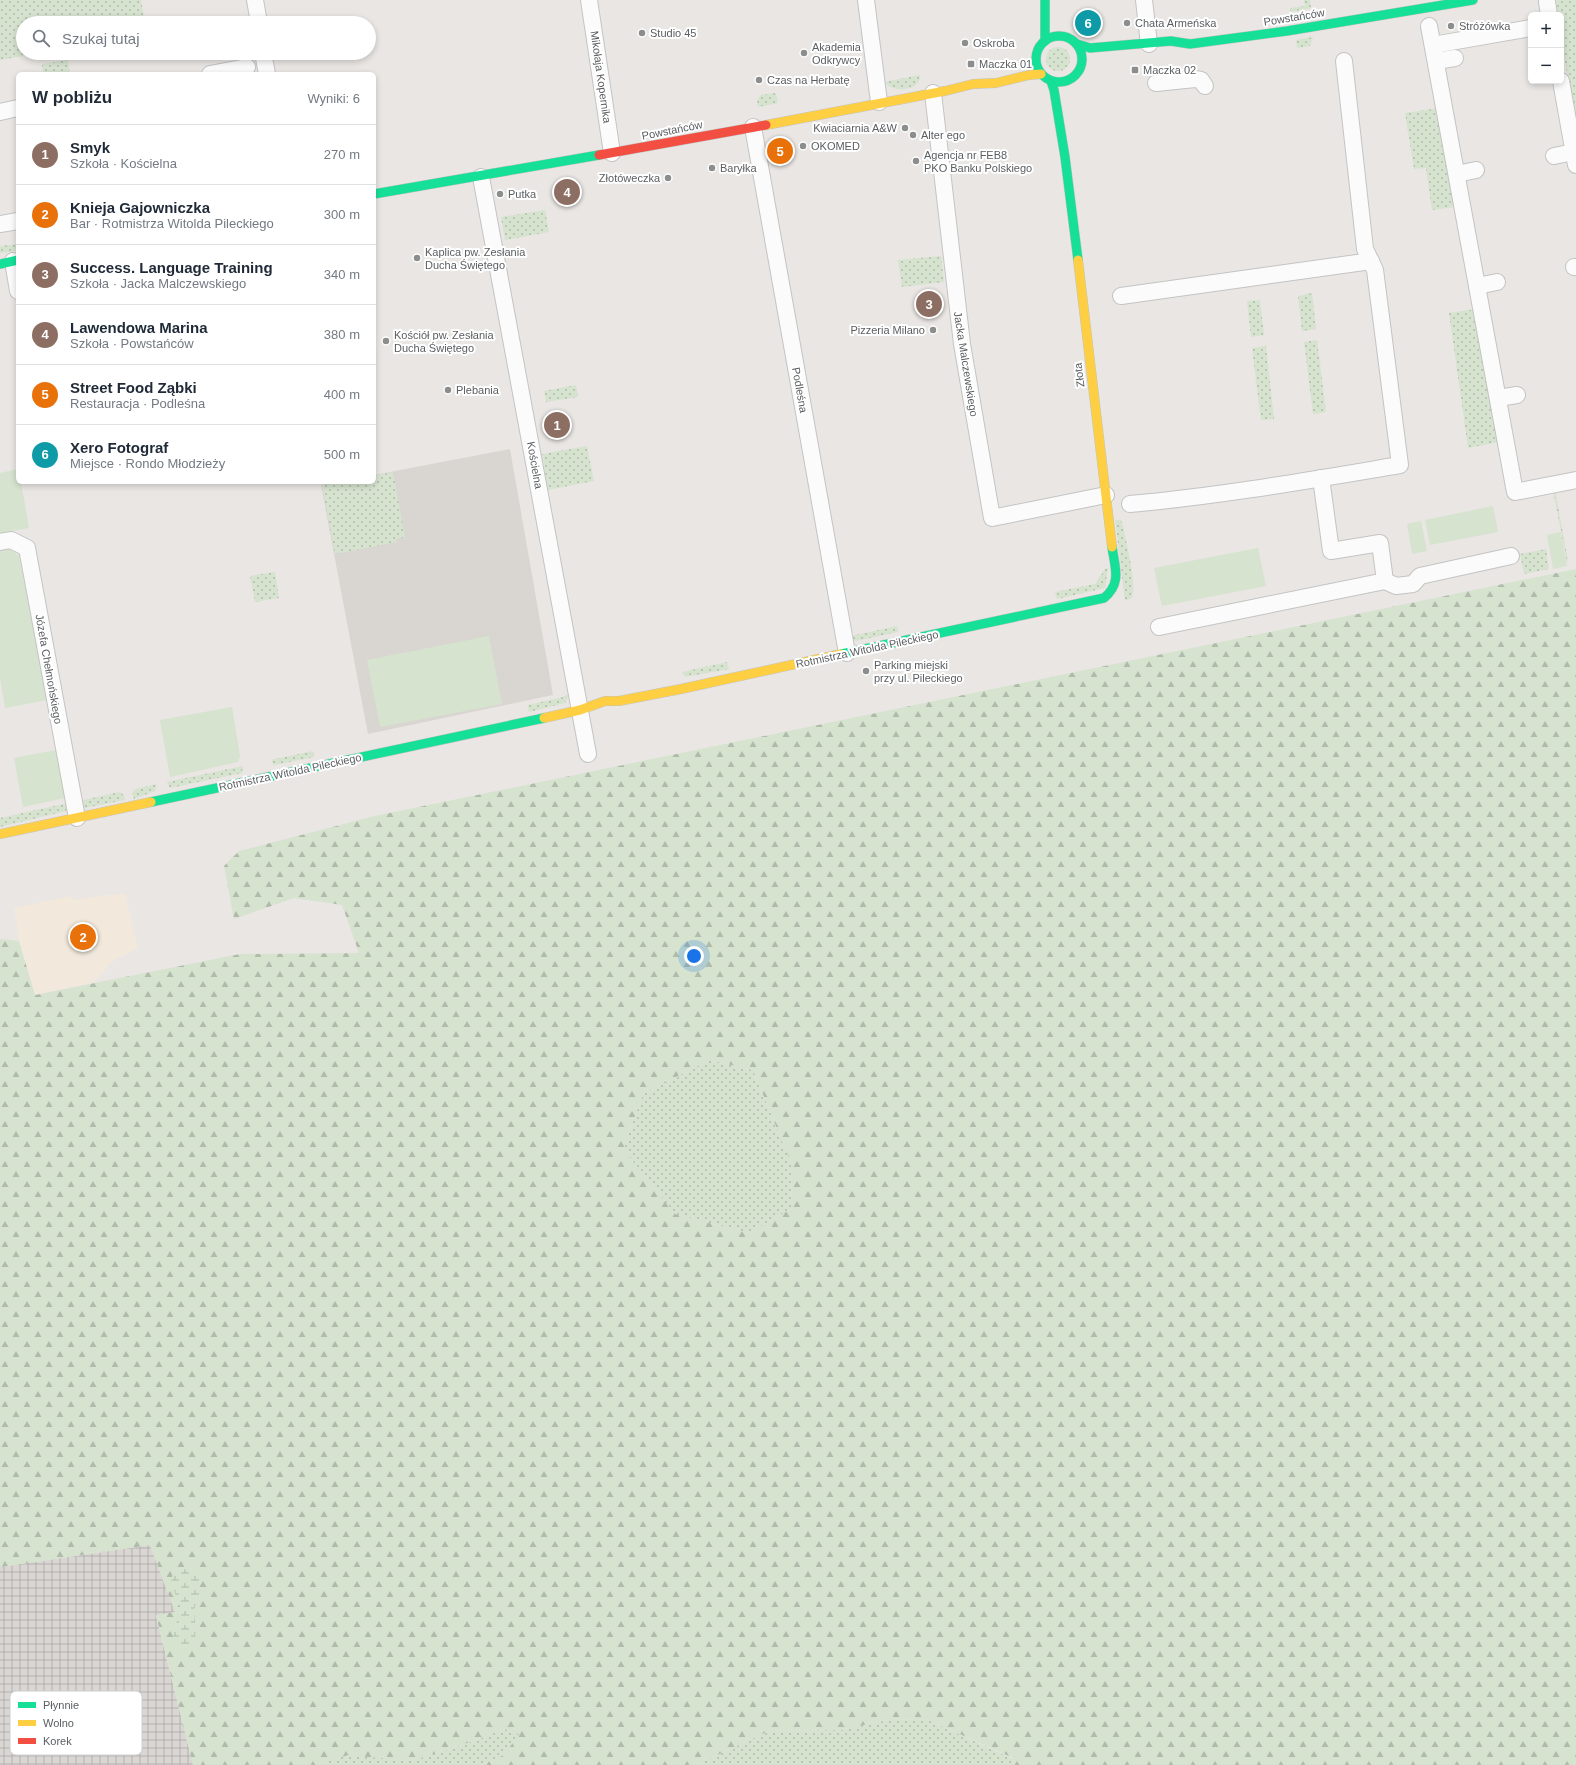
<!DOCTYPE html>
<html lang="pl">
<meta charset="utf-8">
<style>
:root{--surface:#fff;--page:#f2f2f3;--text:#1f2937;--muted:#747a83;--line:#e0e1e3;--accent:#8c8e8e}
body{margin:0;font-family:Arial,sans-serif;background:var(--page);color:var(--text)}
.controls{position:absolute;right:12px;top:12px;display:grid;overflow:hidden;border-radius:6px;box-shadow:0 2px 6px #0003}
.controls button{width:36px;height:36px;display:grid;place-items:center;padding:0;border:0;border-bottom:1px solid var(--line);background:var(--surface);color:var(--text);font:20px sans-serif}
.you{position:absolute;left:694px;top:956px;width:14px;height:14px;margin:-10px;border:3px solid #fff;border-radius:50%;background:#1a73e8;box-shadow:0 0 0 6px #1a73e833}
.badge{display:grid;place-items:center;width:26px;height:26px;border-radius:50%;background:var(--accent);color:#fff;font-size:13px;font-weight:700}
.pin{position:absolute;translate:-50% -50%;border:2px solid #fff;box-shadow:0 1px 4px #0006}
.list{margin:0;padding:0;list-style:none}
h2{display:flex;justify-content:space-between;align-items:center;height:52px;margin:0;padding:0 16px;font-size:17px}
h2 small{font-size:13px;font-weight:400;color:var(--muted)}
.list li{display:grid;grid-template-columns:26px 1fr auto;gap:12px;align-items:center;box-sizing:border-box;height:60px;padding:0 16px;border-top:1px solid var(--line)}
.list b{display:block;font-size:15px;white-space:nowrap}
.list p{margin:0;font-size:13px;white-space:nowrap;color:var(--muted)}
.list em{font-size:13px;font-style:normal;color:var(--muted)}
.icon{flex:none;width:22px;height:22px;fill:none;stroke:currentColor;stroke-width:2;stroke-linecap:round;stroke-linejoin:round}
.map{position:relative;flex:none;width:1576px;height:1765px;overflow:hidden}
.search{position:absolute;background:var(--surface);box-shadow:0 2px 6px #0003;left:16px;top:16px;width:360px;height:44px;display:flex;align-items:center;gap:10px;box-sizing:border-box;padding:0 14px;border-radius:22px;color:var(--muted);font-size:15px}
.panel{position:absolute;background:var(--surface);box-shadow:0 2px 6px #0003;left:16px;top:72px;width:360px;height:412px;border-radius:6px}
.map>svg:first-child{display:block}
.commercial{fill:#f2e9dc}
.industrial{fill:url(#industrial-grid)}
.education{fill:#d9d6d2}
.grass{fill:url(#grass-dots)}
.forest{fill:url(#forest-firs);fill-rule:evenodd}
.wetland{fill:url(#wetland-marsh)}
.garden{fill:#d6e3cf}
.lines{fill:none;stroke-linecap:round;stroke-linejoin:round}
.street-casing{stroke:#c3c4c3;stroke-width:18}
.fast-casing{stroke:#c3c3c3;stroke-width:10}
.slow-casing{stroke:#c3c3c3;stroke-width:10}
.jam-casing{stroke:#c3c3c3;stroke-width:10}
.street{stroke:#fcfbfb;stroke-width:16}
.fast{stroke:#16e098;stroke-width:9}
.slow{stroke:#ffcf43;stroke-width:9}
.jam{stroke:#f24e42;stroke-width:9}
.poi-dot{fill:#8c8e8e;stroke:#fff;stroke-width:1.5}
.labels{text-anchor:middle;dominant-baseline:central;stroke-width:4;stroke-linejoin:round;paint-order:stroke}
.street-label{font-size:11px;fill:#5a5e61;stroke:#fff}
.poi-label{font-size:11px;fill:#5a5e61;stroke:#fff;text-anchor:start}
.key{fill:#fff;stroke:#cecfd0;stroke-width:1}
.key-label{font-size:11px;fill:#5a5e61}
</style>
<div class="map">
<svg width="1576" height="1765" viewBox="0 0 1576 1765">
<defs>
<pattern id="industrial-grid" width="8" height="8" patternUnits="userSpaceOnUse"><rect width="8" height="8" fill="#d9d6d4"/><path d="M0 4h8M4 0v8" fill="none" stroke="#b3b1af"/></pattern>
<pattern id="grass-dots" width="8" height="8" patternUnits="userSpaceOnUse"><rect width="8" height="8" fill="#d6e3cf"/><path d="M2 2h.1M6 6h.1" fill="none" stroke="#b1bbab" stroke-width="1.8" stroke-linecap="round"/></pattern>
<pattern id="forest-firs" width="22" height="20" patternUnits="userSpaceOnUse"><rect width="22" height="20" fill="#d6e3cf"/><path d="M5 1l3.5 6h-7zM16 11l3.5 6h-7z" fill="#b1bbab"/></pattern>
<pattern id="wetland-marsh" width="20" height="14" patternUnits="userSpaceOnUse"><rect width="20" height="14" fill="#d6e3cf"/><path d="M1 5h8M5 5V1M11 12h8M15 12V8" fill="none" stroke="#b1bbab"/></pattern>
</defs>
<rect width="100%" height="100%" fill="#e9e6e3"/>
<path class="commercial" d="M 125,893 L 138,948 L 114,960 L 93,983 L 34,995 L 19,941 L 14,908 L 71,896 L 72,900 Z"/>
<path class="industrial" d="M 150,1545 L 175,1612 L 156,1616 L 193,1765 L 0,1765 L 0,1567 Z"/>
<path class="education" d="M 510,449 L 553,695 L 368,734 L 321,485 L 335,482 L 374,482 L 374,475 Z"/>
<g class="grass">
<path d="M 0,0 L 141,0 L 145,23 L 23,23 L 23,53 L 41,53 L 0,60 Z"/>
<path d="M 1304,0 L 1310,0 L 1311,8 L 1291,12 L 1290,8 L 1305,6 Z"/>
<path d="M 1560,0 L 1576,0 L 1576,124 L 1561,40 L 1561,15 L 1556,15 L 1554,1 Z"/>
<path d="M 1313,37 L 1310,46 L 1297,48 L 1296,40 Z"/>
<circle cx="1058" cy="59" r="12"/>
<path d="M 68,60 L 70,74 L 43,74 L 42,64 Z"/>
<path d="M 920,75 C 921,92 892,93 884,82 Z"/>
<path d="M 776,93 L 778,103 L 758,107 L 757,100 L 761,95 Z"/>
<path d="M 1439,108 L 1456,207 L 1432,210 L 1426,168 L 1414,169 L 1405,113 Z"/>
<path d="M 545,210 L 549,232 L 505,240 L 501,217 Z"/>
<path d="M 18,244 L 18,251 L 0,253 L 0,246 Z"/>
<path d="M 941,256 L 944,282 L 902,287 L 898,260 Z"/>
<path d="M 1312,293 L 1316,329 L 1302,331 L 1298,296 Z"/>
<path d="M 1260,300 L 1264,335 L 1251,337 L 1247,301 Z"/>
<path d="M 1475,309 L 1499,442 L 1468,448 L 1449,313 Z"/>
<path d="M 1317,340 L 1326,412 L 1313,414 L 1304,342 Z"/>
<path d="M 1266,346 L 1274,419 L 1261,420 L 1252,348 Z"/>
<path d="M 576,385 L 578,397 L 546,402 L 544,391 Z"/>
<path d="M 587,446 L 594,481 L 548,490 L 542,454 Z"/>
<path d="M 393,472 L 405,537 L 396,539 L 397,542 L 335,554 L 322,485 L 339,482 L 374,482 L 374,476 Z"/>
<path d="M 1553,490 L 1555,490 L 1568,561 L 1567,562 Z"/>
<path d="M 1115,520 L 1121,520 C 1125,534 1137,585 1132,598 L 1125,601 Z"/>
<path d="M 1546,549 L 1549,569 L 1524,574 L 1520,554 Z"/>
<path d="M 1108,568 L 1105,588 L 1057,599 L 1055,592 L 1095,584 L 1105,569 Z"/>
<path d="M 275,572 L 279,598 L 255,602 L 250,576 Z"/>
<path d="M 897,626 L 898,632 L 855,641 L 851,636 Z"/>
<path d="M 727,662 L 729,669 L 685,677 L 682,672 Z"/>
<path d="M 570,693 L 565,703 L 529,712 L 528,705 L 563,697 Z"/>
<path d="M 313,751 L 314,757 L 274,765 L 271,760 Z"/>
<path d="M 243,766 L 242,773 L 170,788 L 167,782 Z"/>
<path d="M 157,784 L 155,791 L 134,799 L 132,793 L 136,789 Z"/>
<path d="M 119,792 L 124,795 L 125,800 L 85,808 L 79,801 Z"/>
<path d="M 68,803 L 66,811 L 0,827 L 0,818 Z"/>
<path d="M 709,1060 L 753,1070 L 792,1165 L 791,1209 L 749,1233 L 675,1214 L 623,1149 L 643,1094 Z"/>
<path d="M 926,1719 L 1013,1759 L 1014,1765 L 696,1765 L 769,1731 L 840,1730 L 888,1720 Z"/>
<path d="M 505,1729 L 520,1734 L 504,1755 L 481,1765 L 317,1765 L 348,1754 L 409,1761 L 451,1749 Z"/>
</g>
<path class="forest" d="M 1576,569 L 1576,1765 L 1014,1765 L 1013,1758 L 926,1719 L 888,1720 L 840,1730 L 769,1731 L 696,1765 L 481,1765 L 504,1755 L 519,1734 L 505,1729 L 451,1749 L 409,1761 L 348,1755 L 317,1765 L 193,1765 L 156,1615 L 175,1612 L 150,1545 L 0,1567 L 0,939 L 19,941 L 35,995 L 240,954 L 359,953 L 342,905 L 294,898 L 234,919 L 224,866 L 239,851 L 375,816 ZM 709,1060 L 753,1070 L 792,1165 L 791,1209 L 749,1233 L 675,1214 L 623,1149 L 643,1094 Z"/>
<path class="wetland" d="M 192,1568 L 200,1580 L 199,1594 L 194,1610 L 196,1630 L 193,1647 L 179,1650 L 173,1638 L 180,1607 L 171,1582 L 173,1571 Z"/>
<g class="garden">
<path d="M 18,469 L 18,482 L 21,482 L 29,528 L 0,533 L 0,473 Z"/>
<path d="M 1493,506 L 1498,532 L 1430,545 L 1425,520 Z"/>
<path d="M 1421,521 L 1427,551 L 1412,554 L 1407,524 Z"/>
<path d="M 1561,532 L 1567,566 L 1553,569 L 1547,535 Z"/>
<path d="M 8,548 L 19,556 L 47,700 L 5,708 L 0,678 L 0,550 Z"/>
<path d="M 1258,548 L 1266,586 L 1162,606 L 1154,568 Z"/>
<path d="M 489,636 L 502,704 L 380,727 L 367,660 Z"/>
<path d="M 232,707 L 240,756 L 238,762 L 170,777 L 160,720 Z"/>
<path d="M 56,750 L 65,798 L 23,807 L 14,758 Z"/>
</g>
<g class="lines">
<g class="street-casing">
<g id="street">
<path d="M 255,0 L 259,23"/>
<path d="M 589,0 L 612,153"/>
<path d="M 866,0 L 879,102"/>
<path d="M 1144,0 L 1149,44"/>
<path d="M 1547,2 L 1549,15"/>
<path d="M 1429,26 L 1515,492 L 1576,480"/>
<path d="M 1433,45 L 1531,28"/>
<path d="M 263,53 L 267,74"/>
<path d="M 1436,61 L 1455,58"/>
<path d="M 210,74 L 247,67"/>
<path d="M 1561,81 L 1576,165"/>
<path d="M 1156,83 L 1195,79 L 1201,80 L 1205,86"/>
<path d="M 933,93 L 962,344 L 992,518 L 1106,495"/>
<path d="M 0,112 L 18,108"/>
<path d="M 753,127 L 847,653"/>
<path d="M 1554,156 L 1574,152"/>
<path d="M 1457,174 L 1476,170"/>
<path d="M 481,177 L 588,754"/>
<path d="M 0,224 L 18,221"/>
<path d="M 13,261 L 18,291"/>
<path d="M 1574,267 L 1576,267"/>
<path d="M 1477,286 L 1497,282"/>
<path d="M 1121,296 L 1371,261"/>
<path d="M 1498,398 L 1517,395"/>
<path d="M 1130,504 C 1220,496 1310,480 1400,465 L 1375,270 L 1365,249 L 1344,61"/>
<path d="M 0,542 L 11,540 L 27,548 L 77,818"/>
<path d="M 1385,581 L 1396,586 L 1413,584 L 1420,576 L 1511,556"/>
<path d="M 1159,627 L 1385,581 L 1380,543 L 1331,551 L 1321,478"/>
</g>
</g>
<g class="fast-casing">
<g id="fast">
<path d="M 1045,0 L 1045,41"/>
<circle cx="1059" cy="59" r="23"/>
<path d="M 1077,44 L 1090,48 L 1171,41 L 1190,44 L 1287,31 L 1473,0"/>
<path d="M 1051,81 L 1054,90 L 1065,157 L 1078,260"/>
<path d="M 374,194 L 599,155"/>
<path d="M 0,264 L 18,260"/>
<path d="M 841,654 L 1104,598 C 1122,583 1115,568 1112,547"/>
<path d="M 151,802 L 544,718"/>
</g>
</g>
<g class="slow-casing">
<g id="slow">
<path d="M 766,125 L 945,91 L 973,84 L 996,83 L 1029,75 L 1041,74"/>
<path d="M 1078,260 L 1112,547"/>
<path d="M 544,718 L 580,710 L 605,701 L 619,701 L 681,689 L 841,654"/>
<path d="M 0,834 L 151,802"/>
</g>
</g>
<g class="jam-casing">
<path id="jam" d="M 599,155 L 766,125"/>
</g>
<use href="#street" class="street"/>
<use href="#fast" class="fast"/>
<use href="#slow" class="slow"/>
<use href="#jam" class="jam"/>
</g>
<g class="poi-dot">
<circle cx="1127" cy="23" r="4"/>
<circle cx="1451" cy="26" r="4"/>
<circle cx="642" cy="33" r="4"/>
<circle cx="965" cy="43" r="4"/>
<circle cx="804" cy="53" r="4"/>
<rect x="967" y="60" width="8" height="8" rx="2"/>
<rect x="1131" y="66" width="8" height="8" rx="2"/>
<circle cx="759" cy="80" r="4"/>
<circle cx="905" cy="128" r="4"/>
<circle cx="913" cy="135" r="4"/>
<circle cx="803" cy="146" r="4"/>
<circle cx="916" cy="161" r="4"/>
<circle cx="712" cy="168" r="4"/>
<circle cx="668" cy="178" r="4"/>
<circle cx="500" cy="194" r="4"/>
<circle cx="417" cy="258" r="4"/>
<circle cx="933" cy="330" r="4"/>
<circle cx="386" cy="341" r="4"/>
<circle cx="448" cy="390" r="4"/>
<circle cx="866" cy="671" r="4"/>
</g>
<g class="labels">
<g class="street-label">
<text transform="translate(1294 17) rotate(-9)">Powstańców</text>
<text transform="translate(601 77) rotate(82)">Mikołaja Kopernika</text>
<text transform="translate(672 130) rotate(-11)">Powstańców</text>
<text transform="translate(966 364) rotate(81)">Jacka Malczewskiego</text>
<text transform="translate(1079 375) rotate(-97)">Złota</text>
<text transform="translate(800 390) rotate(80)">Podleśna</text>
<text transform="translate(535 465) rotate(80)">Kościelna</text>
<text transform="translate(867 649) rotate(-12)">Rotmistrza Witolda Pileckiego</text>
<text transform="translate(49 669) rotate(80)">Józefa Chełmońskiego</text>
<text transform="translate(290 772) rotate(-12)">Rotmistrza Witolda Pileckiego</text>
</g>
<g class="poi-label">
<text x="1135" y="23">Chata Armeńska</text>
<text x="1459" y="26">Stróżówka</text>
<text x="650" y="33">Studio 45</text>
<text x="973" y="43">Oskroba</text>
<text x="812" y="47">Akademia<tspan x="812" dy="13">Odkrywcy</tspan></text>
<text x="979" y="64">Maczka 01</text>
<text x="1143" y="70">Maczka 02</text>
<text x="767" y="80">Czas na Herbatę</text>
<text x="897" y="128" text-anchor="end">Kwiaciarnia A&amp;W</text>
<text x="921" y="135">Alter ego</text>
<text x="811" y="146">OKOMED</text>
<text x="924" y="155">Agencja nr FEB8<tspan x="924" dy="13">PKO Banku Polskiego</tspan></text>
<text x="720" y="168">Baryłka</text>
<text x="660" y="178" text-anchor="end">Złotóweczka</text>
<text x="508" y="194">Putka</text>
<text x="425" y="252">Kaplica pw. Zesłania<tspan x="425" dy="13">Ducha Świętego</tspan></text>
<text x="925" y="330" text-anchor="end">Pizzeria Milano</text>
<text x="394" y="335">Kościół pw. Zesłania<tspan x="394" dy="13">Ducha Świętego</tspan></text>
<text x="456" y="390">Plebania</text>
<text x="874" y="665">Parking miejski<tspan x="874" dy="13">przy ul. Pileckiego</tspan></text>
</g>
</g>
<rect x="10" y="1691" width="132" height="64" rx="6" class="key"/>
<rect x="18" y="1702" width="18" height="6" fill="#16e098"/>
<rect x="18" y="1720" width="18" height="6" fill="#ffcf43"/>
<rect x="18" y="1738" width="18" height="6" fill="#f24e42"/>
<g class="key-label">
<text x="43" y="1709">Płynnie</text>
<text x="43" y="1727">Wolno</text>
<text x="43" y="1745">Korek</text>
</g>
</svg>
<div class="controls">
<button>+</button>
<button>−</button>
</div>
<div class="you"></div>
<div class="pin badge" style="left:557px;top:425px;background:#8d6e63">1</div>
<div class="pin badge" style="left:83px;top:937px;background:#e8710a">2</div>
<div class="pin badge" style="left:929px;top:304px;background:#8d6e63">3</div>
<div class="pin badge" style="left:567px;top:192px;background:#8d6e63">4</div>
<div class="pin badge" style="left:780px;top:151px;background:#e8710a">5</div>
<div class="pin badge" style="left:1088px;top:23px;background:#0f9aa8">6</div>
<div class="search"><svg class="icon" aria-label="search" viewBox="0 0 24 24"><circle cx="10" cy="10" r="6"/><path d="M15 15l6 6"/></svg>Szukaj tutaj</div>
<section class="panel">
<h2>W pobliżu<small>Wyniki: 6</small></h2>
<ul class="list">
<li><span class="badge" style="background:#8d6e63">1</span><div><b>Smyk</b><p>Szkoła · Kościelna</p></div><em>270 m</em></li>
<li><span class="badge" style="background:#e8710a">2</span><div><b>Knieja Gajowniczka</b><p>Bar · Rotmistrza Witolda Pileckiego</p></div><em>300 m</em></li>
<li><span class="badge" style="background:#8d6e63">3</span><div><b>Success. Language Training</b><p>Szkoła · Jacka Malczewskiego</p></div><em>340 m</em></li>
<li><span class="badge" style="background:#8d6e63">4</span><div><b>Lawendowa Marina</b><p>Szkoła · Powstańców</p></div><em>380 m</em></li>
<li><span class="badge" style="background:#e8710a">5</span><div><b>Street Food Ząbki</b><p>Restauracja · Podleśna</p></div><em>400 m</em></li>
<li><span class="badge" style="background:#0f9aa8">6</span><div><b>Xero Fotograf</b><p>Miejsce · Rondo Młodzieży</p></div><em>500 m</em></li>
</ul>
</section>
</div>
